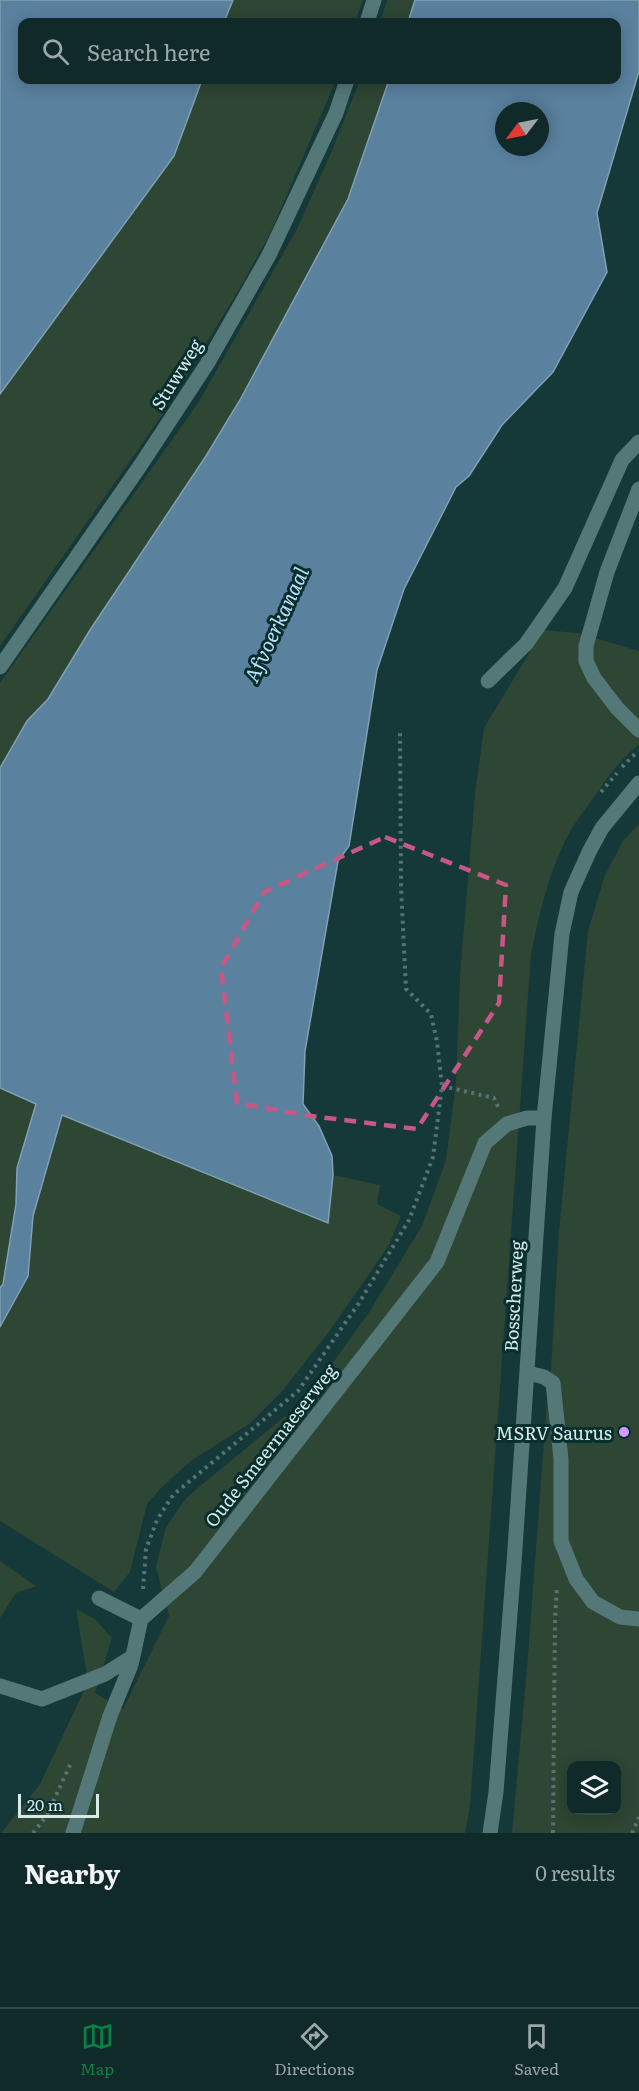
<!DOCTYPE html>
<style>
:root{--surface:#102a2a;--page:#1e3636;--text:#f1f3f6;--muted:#9ca7a8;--line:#304647;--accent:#0b8043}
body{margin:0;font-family:Literata,serif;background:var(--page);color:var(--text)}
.controls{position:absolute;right:18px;bottom:18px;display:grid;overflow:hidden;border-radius:12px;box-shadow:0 3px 15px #0003}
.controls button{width:54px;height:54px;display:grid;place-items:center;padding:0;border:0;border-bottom:2px solid var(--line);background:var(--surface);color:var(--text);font:30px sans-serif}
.compass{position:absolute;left:495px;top:102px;width:54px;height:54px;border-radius:50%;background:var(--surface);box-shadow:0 3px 15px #0003;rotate:238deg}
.scale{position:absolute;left:18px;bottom:15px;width:81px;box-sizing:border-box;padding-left:6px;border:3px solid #d7eae9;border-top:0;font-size:16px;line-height:21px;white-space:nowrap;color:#d7eae9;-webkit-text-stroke:4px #092e2e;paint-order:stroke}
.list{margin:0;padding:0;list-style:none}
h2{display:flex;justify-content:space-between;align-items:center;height:78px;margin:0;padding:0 24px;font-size:26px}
h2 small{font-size:20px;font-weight:400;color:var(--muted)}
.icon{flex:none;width:33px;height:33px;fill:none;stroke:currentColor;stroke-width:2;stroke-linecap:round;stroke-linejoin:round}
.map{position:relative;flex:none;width:639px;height:1833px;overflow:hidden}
.search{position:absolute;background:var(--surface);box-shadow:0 3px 15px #0003;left:18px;right:18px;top:18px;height:66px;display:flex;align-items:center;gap:15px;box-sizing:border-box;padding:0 21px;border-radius:12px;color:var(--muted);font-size:22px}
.sheet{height:174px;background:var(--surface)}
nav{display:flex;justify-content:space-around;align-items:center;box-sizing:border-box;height:84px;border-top:2px solid var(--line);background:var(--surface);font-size:16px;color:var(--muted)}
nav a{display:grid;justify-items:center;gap:3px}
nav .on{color:var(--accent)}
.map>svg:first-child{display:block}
.green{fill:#2e4634;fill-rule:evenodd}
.water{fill:#5a819e;stroke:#80a0b4;stroke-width:1.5;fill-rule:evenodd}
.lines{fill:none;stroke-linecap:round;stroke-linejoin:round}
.path{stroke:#557372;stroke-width:4;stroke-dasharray:3 4.5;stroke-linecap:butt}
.minor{stroke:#547878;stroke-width:15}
.marked{fill:none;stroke:#c85786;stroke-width:4.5;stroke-dasharray:12 8;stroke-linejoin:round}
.poi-dot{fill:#d09dff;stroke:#092e2e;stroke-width:2}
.labels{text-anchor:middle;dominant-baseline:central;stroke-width:6;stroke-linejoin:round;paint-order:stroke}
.street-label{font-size:18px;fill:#d7eae9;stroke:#092e2e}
.poi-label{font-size:18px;fill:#d7eae9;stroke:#092e2e;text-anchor:end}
.water-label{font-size:20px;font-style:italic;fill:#bbe0fc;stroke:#092e2e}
</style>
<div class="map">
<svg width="639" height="1833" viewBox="0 0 639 1833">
<rect width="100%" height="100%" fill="#153838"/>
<g class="green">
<path d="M 0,0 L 363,0 L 355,22 L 22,22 L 22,80 L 336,80 L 270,234 L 234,298 L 163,414 L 0,646 Z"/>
<path d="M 387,0 L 415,0 L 408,22 L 380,22 Z"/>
<path d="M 360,80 L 389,80 L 348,199 L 240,400 L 206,456 L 90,630 L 48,699 L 27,721 L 0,768 L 0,683 L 198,403 L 297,229 L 331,153 Z"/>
<path d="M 543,630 L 578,633 L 639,651 L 639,745 C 620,759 607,778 594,797 C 584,811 573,825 566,839 C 548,875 539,915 531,954 L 470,1806 L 465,1833 L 1,1833 L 40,1784 L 88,1682 L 76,1609 L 95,1619 L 112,1638 L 95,1693 L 123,1709 L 169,1616 L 156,1567 L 166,1527 L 187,1497 L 308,1397 L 368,1314 L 422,1226 L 446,1160 L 456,1082 L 460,975 L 475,794 L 484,728 Z"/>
<path d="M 639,824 L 639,1833 L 512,1833 L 527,1668 L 548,1388 L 551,1369 L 559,1231 L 588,931 L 605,875 L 623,841 ZM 572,1766 L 616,1766 L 616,1810 L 572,1810 Z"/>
<path d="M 0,1088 L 36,1104 L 17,1168 L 16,1204 L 3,1284 L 0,1288 Z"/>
<path d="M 62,1115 L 327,1223 L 333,1175 L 380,1185 L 377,1204 L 401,1216 L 389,1245 L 331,1329 L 283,1390 L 249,1424 L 192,1460 L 162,1487 L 147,1504 L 130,1572 L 114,1592 L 0,1521 L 0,1327 L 28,1276 L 33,1216 Z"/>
<path d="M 0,1561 L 36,1586 L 16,1593 L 0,1618 Z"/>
</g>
<g class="water">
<path d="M 0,0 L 233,0 L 224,22 L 22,22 L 22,80 L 202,80 L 174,156 L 0,394 Z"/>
<path d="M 415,0 L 639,0 L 639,71 L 597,213 L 607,272 L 553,372 L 502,425 L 469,476 L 456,487 L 404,589 L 377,670 L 349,846 L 338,861 L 305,1051 L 303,1104 L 319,1126 L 332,1156 L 333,1175 L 328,1223 L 62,1115 L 33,1216 L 28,1276 L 0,1327 L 0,1288 L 3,1284 L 16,1204 L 17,1168 L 36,1104 L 0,1088 L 0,768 L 27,721 L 48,699 L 90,630 L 206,456 L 240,400 L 348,199 L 389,80 L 616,80 L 616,22 L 408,22 ZM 504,111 L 540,111 L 540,147 L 504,147 Z"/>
</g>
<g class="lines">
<g class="path">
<path d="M 622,767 L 638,751"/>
<path d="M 601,792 L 617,773"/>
<path d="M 442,1086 L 494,1098 L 498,1107"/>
<path d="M 143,1589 L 146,1549 L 157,1520 L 173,1495 L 298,1391 L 359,1303 L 409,1220 L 433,1157 L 442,1086 L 437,1042 L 431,1014 L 406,989 L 401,887 L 400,732"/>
<path d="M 33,1833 L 47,1815 L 71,1763"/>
<path d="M 553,1833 L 555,1619 L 557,1588"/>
<path d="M 632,1833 L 639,1817"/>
</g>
<g class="minor">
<path d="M 367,22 L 374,0"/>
<path d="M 639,489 L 607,572 L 586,646 L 586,661 L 594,678 L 617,708 L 639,730"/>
<path d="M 0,667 L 140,466 L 207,364 L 269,255 L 336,113 L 347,80"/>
<path d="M 488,681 L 526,644 L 565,588 L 622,460 L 639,442"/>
<path d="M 528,1373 L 544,1377 L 553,1383 L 561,1459 L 561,1541 L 576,1579 L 593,1602 L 620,1617 L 639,1619"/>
<path d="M 99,1598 L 141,1619"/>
<path d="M 0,1686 L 42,1699 L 105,1674 L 132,1657"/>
<path d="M 73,1833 L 110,1716 L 131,1665 L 141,1619 L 195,1572 L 437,1262 L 485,1143 L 507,1124 L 527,1118 L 544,1118"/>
<path d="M 490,1833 L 496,1792 L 514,1563 L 544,1118 L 562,934 L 571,892 L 590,850 L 602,828 L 639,783"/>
</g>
</g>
<path class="marked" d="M 385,837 L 506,885 L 499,1003 L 417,1129 L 311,1116 L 237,1103 L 221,968 L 264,892 Z"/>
<circle class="poi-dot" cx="624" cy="1432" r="6"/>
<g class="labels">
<g class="street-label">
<text transform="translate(176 374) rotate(-58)">Stuwweg</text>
<text transform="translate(513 1296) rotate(-87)">Bosscherweg</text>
<text transform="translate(270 1445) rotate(-52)">Oude Smeermaeserweg</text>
</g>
<g class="poi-label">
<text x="612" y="1432">MSRV Saurus</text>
</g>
<g class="water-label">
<text transform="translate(275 624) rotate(-65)">Afvoerkanaal</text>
</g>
</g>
</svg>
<div class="controls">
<button><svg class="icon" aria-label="layers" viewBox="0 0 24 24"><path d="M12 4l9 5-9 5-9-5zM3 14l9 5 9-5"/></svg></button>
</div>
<svg class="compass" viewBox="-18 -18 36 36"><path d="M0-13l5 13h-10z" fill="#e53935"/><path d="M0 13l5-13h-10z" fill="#9ca7a8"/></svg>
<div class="scale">20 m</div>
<div class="search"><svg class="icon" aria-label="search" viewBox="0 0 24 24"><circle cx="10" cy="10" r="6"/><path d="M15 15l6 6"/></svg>Search here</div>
</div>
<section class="sheet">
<h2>Nearby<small>0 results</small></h2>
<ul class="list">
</ul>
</section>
<nav>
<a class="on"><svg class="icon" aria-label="map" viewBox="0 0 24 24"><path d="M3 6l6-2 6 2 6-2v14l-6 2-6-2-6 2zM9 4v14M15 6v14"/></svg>Map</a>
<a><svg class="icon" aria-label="directions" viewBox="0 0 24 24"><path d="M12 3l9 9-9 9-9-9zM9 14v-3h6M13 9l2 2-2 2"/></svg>Directions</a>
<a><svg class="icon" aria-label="saved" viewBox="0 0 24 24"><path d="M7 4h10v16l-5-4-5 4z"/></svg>Saved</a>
</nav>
